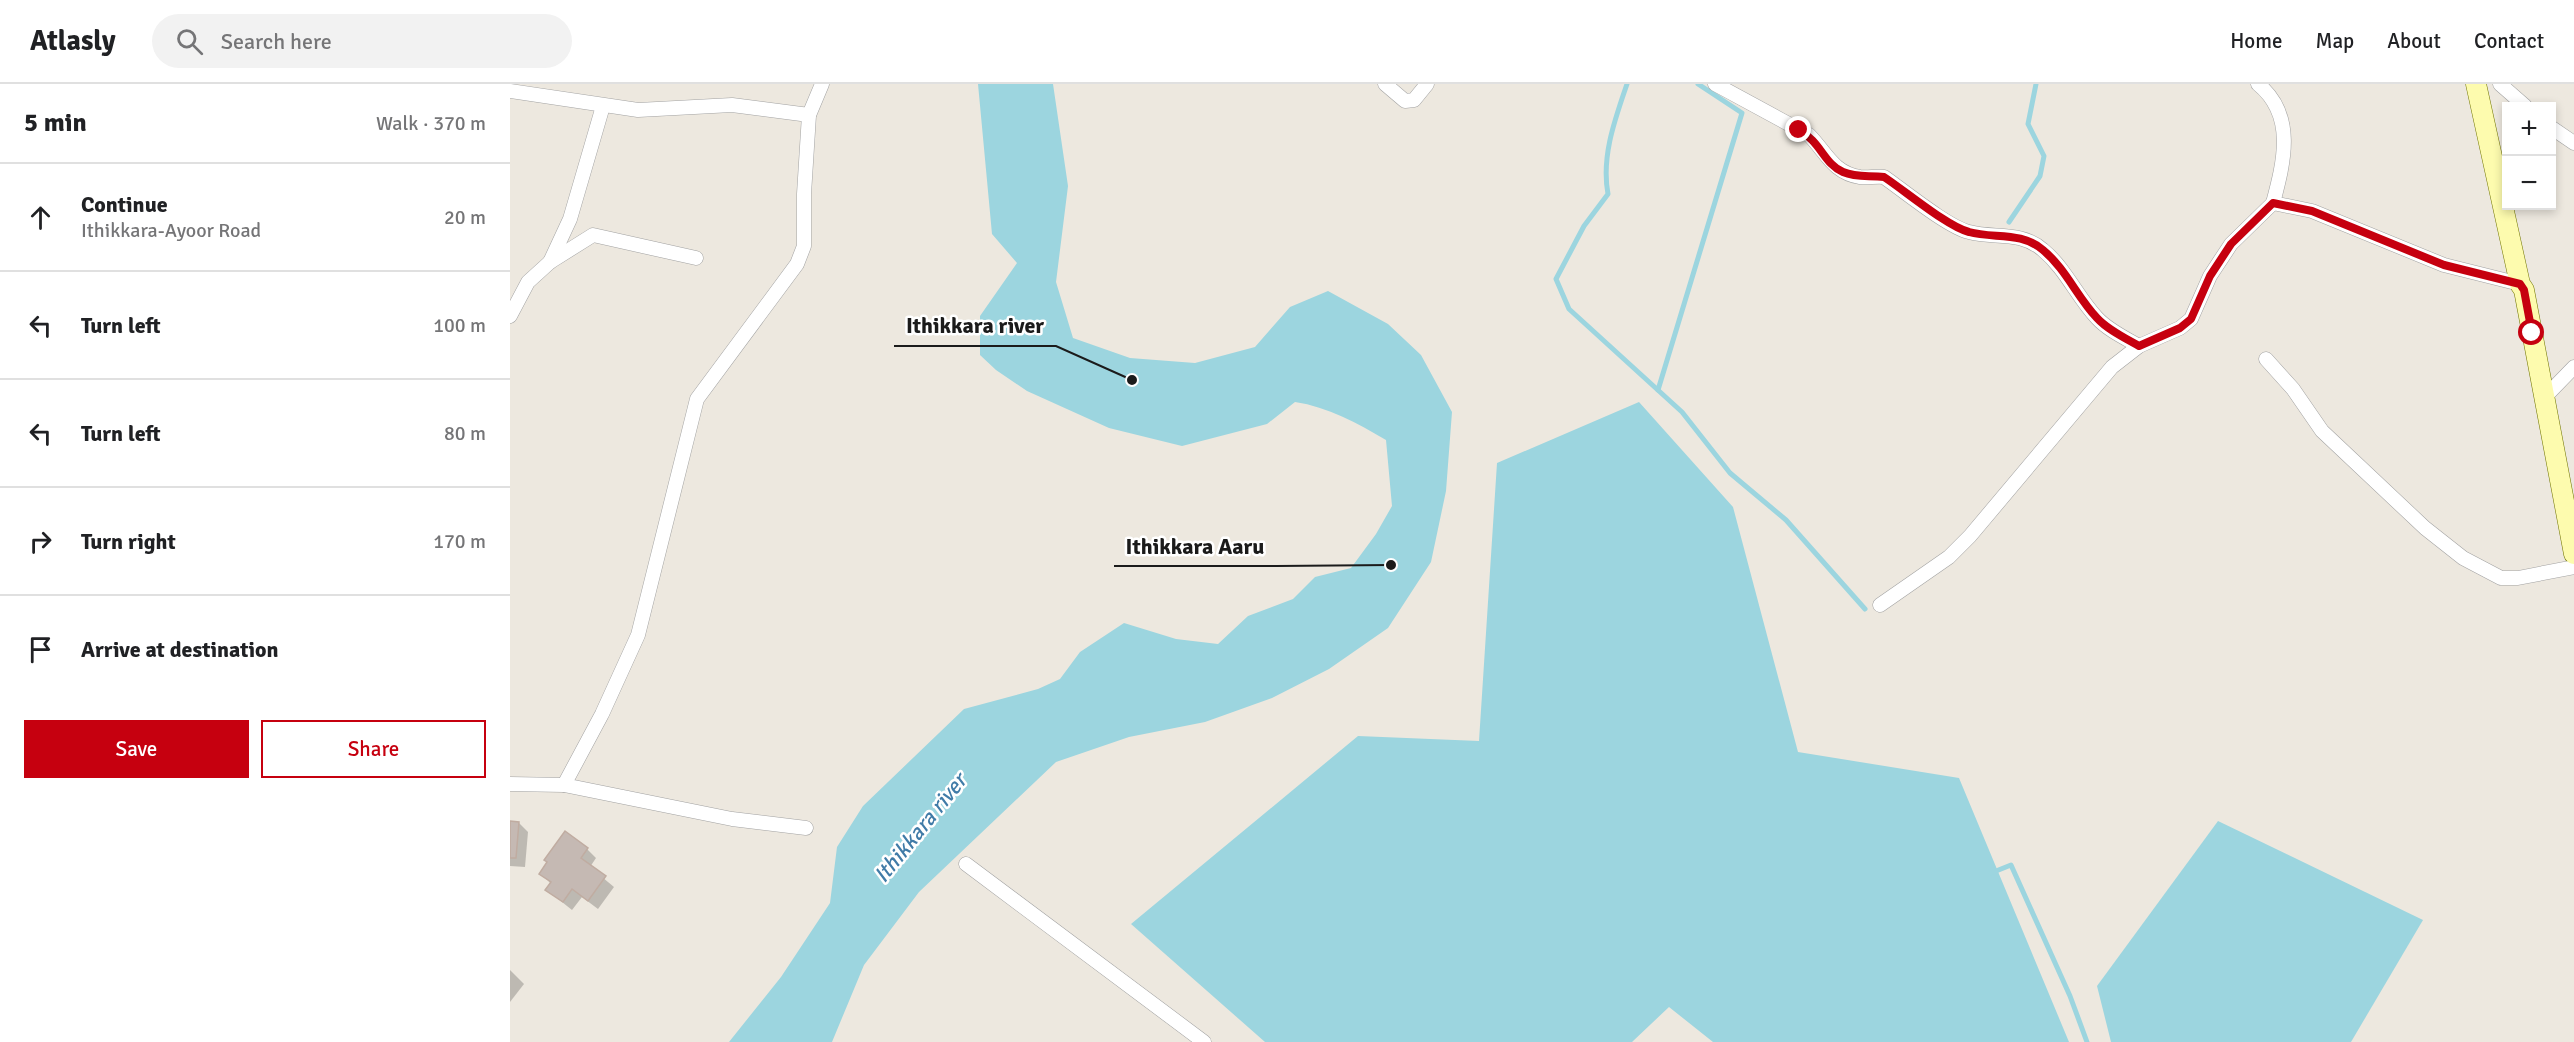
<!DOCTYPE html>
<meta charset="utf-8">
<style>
:root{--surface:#fff;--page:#f2f2f2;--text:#202124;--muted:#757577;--line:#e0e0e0;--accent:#c6000f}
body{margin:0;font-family:Signika,sans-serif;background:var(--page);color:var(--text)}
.controls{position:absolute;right:18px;top:18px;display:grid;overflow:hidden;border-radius:0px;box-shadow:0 3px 9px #0003}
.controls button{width:54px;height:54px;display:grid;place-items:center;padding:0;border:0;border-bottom:2px solid var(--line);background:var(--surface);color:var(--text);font:30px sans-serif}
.stop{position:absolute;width:18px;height:18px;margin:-14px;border:4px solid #c6000f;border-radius:50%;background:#fff}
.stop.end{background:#c6000f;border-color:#fff;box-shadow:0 2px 6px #0008}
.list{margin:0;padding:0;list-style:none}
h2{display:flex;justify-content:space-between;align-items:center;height:78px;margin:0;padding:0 24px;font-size:26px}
h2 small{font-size:20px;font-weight:400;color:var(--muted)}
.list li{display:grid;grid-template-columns:39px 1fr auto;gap:18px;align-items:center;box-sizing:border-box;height:108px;padding:0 24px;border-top:2px solid var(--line)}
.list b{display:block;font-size:22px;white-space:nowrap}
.list p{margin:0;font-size:20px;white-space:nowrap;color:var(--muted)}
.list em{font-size:20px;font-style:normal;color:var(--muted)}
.actions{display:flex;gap:12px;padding:18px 24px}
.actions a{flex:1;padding:14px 0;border:2px solid var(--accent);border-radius:0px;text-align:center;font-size:21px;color:var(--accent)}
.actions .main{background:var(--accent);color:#fff}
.icon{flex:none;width:33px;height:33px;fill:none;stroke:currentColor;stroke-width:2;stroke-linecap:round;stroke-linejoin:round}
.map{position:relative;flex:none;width:2064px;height:958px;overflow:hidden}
header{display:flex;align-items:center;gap:36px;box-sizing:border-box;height:84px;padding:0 30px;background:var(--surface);border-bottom:2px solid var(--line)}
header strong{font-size:28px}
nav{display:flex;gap:33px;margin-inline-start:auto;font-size:21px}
.search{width:420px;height:54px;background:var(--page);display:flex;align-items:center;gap:15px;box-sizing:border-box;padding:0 21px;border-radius:33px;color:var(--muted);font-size:22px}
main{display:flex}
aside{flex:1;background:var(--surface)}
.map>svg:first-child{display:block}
.water{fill:#9cd5df}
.shadow{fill:#0003}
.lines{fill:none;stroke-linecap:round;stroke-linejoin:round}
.stream{stroke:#9cd5df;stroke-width:5}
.building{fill:#c5b9b3;stroke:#c0aca1;stroke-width:1.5}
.street-casing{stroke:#a2a2a2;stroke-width:15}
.secondary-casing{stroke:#707400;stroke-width:21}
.street{stroke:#fff;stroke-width:14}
.secondary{stroke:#fdfbae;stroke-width:20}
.route{stroke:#c6000f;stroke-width:8}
.labels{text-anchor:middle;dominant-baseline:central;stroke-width:5;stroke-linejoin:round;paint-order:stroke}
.water-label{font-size:22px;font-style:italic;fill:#407ba7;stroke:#fff}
.leader{fill:none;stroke:#1b1b1b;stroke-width:2}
.callout-dot{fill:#1b1b1b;stroke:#fff;stroke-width:2}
.callout-label{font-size:22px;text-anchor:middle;font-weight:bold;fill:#1b1b1b;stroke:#fff;stroke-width:5;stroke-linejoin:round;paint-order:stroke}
</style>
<header>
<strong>Atlasly</strong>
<div class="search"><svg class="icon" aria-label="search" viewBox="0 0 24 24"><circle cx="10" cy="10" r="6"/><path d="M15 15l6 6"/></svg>Search here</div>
<nav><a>Home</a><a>Map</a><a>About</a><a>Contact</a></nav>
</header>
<main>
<aside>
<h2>5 min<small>Walk · 370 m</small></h2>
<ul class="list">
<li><svg class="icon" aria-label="ahead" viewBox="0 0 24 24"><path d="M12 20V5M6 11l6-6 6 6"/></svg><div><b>Continue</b><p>Ithikkara-Ayoor Road</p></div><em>20 m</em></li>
<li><svg class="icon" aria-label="left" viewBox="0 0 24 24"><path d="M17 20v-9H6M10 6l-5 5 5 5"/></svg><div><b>Turn left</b></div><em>100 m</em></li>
<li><svg class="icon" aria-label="left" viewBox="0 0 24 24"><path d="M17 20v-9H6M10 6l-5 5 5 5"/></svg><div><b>Turn left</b></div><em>80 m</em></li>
<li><svg class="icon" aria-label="right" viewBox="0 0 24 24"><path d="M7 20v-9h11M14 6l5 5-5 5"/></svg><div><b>Turn right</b></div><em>170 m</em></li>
<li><svg class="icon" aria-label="arrive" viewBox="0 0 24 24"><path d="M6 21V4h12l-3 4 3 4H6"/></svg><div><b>Arrive at destination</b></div></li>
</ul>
<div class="actions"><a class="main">Save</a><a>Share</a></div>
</aside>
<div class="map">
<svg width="2064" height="958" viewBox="0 0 2064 958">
<rect width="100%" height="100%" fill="#ede8df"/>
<g class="water">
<path d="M 468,0 L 543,0 L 558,102 L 546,198 L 563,254 L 620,274 L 685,279 L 745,263 L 780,223 L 818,207 L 878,240 L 911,271 L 942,328 L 936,407 L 921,478 L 878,544 L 819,585 L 762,614 L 695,638 L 619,653 L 546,678 L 409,808 L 354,881 L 322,958 L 219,958 L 271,893 L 320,819 L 327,763 L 353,722 L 454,625 L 528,605 L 550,595 L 570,568 L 614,539 L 666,555 L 708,560 L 738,532 L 783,515 L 805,493 L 841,484 L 866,450 L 882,422 L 876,356 C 847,339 818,323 785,318 L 757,340 L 672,362 L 599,344 L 517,307 L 486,286 L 470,271 L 470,232 L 507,179 L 482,150 Z"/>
<path d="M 1129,318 L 1223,423 L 1288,668 L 1449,694 L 1559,958 L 1203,958 L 1159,923 L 1122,958 L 755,958 L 621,840 L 848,652 L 969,657 L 987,379 Z"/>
<path d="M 1708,737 L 1913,836 L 1841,958 L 1601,958 L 1587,902 Z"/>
</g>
<g class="shadow">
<path d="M 0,738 L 9,739 L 18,748 L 15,783 L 0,782 Z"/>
<path d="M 77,765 L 86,774 L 80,783 L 104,803 L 88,825 L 72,813 L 62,826 L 37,806 L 41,800 L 31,789 Z"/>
<path d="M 0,886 L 14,900 L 0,918 Z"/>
</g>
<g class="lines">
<g class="stream">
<path d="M 1117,0 C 1105,35 1091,73 1098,110 L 1074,142 L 1046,195 L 1059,225 L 1172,328 L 1220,389 L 1276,436 L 1355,525"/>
<path d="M 1499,138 L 1530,92 L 1534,72 L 1518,40 L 1526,0"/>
<path d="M 1148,306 L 1232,29 L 1188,0"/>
<path d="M 1481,789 L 1501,781 L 1560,912 L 1577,958"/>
</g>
</g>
<g class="building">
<path d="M 0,737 L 9,738 L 6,774 L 0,774 Z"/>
<path d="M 55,747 L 78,764 L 71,774 L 96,792 L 78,817 L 62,805 L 53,818 L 35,806 L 41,798 L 29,790 L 37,778 L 34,776 Z"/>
</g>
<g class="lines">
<g class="street-casing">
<g id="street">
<path d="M 875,0 L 895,17 L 904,16 L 917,0"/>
<path d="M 1205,0 L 1299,51 C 1316,68 1323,89 1350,93 C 1358,94 1366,92 1374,93 C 1394,107 1438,143 1459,148 C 1484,155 1510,146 1533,166 C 1556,185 1567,213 1587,234 C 1598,246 1615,254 1629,262"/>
<path d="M 1748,0 C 1786,31 1774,78 1763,119"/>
<path d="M 1990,0 L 2015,22"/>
<path d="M 0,7 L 128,26 L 222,21 L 299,31"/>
<path d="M 2042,44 L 2064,59"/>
<path d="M 40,178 L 60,135 L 93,22"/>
<path d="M 0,232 L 18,198 L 40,178 L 83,151 L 186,174"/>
<path d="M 1756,275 L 1783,305 L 1812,347 L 1915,444 L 1953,474 L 1991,494 L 2008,494 L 2064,483"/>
<path d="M 2034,314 L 2064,283"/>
<path d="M 1370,521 L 1439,473 L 1460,452 L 1602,283 L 1629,262 L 1670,244 L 1681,235 L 1700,192 L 1721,160 L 1763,119 L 1802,127 L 1934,181 L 2010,200"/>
<path d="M 0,700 L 54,701"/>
<path d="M 296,744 L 222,735 L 54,701 L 92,630 L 128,551 L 187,315 L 287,180 L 294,162 L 294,110 L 299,31 L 312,0"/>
<path d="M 456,780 L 694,958"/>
</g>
</g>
<g class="secondary-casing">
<path id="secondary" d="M 1966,0 L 2010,200 L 2014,206 L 2064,470"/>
</g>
<use href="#street" class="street"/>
<use href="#secondary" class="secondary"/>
</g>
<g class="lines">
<path class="route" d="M 1289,46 C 1311,58 1314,80 1333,88 C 1347,94 1359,91 1374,93 C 1394,106 1438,143 1459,148 C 1484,155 1511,147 1533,166 C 1556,185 1567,213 1587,234 C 1598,246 1615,254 1629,262 L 1670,244 L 1681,235 L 1700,192 L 1721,160 L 1763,119 L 1802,127 L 1934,181 L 2010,200 L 2014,206 L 2022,249"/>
</g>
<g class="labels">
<g class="water-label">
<text transform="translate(410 744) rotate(-51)">Ithikkara river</text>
</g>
</g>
<path class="leader" d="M622 296L546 262H384M881 481L767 482H604"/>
<g class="callout-dot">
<circle cx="622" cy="296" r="6"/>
<circle cx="881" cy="481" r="6"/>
</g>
<g class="callout-label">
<text x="465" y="249">Ithikkara river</text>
<text x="685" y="470">Ithikkara Aaru</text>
</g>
</svg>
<div class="controls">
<button>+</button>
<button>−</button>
</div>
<div class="stop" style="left:2022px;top:249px"></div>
<div class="stop end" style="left:1289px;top:46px"></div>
</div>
</main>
